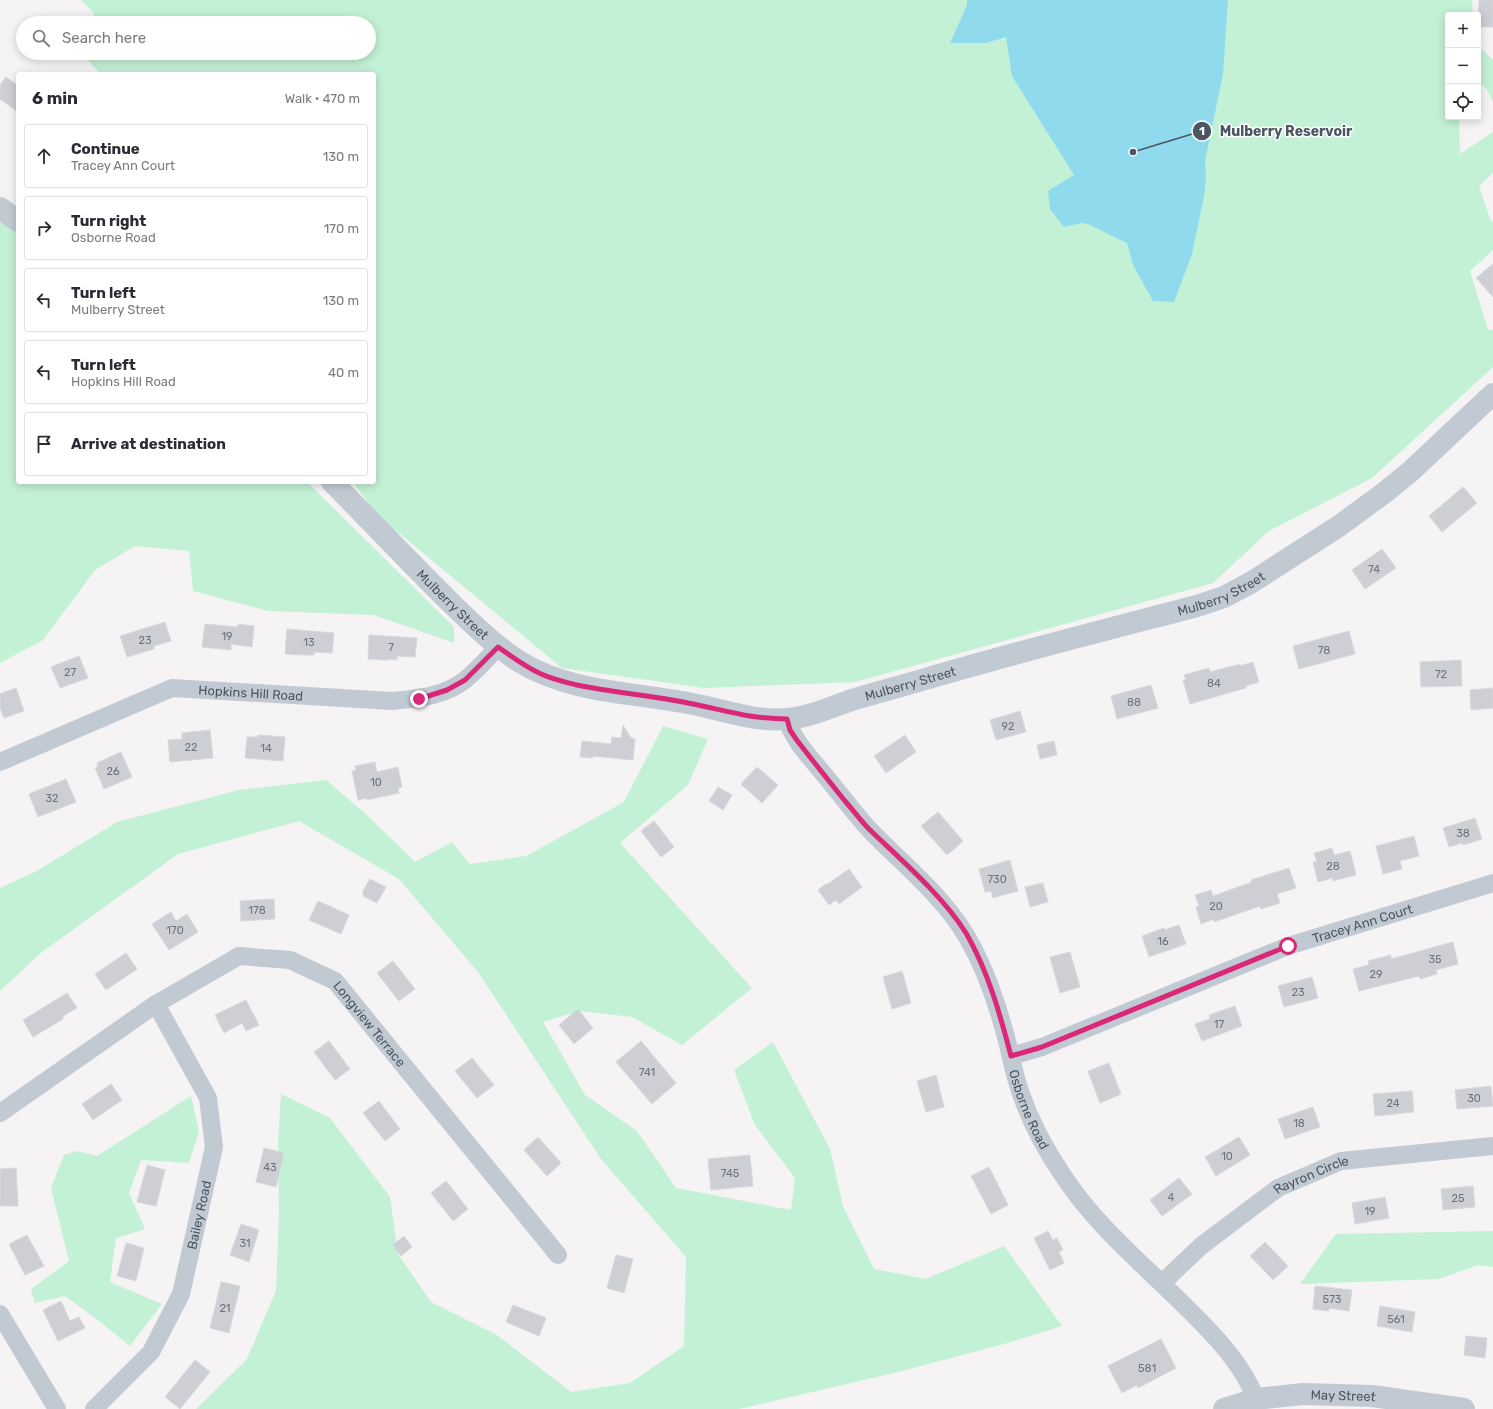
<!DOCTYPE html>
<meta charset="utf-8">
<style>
:root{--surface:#fff;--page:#f2f2f3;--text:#2b2b33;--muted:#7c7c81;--line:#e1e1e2}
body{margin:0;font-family:Rubik,sans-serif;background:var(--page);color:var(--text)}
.controls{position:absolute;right:12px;top:12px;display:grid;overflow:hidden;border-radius:4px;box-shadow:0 2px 10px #0003}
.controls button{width:36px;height:36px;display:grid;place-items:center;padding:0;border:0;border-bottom:1px solid var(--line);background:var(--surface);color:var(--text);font:20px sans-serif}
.stop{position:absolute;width:12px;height:12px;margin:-9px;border:3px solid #db2777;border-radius:50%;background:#fff}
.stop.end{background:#db2777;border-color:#fff;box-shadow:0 1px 4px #0008}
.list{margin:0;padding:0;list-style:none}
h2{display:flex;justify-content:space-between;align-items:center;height:52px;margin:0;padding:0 16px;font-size:17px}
h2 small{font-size:13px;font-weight:400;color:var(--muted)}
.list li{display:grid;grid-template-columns:26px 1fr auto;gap:12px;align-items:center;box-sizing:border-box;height:64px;margin:0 8px 8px;padding:0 8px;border:1px solid var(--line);border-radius:4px}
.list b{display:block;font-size:15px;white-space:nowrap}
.list p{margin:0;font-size:13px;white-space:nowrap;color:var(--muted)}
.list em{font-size:13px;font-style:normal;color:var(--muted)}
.icon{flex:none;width:22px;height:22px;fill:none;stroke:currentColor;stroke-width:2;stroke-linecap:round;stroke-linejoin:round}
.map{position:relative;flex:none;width:1493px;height:1409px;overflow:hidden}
.search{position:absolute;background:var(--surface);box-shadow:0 2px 10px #0003;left:16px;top:16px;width:360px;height:44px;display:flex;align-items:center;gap:10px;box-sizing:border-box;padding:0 14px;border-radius:22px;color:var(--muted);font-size:15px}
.panel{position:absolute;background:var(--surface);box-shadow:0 2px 10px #0003;left:16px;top:72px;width:360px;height:412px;border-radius:4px}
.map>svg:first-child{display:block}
.green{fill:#c3f1d5}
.water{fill:#90daee}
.building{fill:#cdcfd5;stroke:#d7d9de}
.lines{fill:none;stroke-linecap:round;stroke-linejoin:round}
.minor{stroke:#c1cad2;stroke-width:18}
.tertiary{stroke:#c1cad2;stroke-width:22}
.route{stroke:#db2777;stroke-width:5}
.labels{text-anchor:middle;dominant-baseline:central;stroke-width:3;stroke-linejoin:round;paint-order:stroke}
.number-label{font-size:11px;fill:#6b747e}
.street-label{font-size:13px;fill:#4a5661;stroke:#fff}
.leader{fill:none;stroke:#4a5661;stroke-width:1.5}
.callout-dot{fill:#4a5661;stroke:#fff;stroke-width:1.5}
.mark-label{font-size:12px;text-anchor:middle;font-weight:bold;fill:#fff}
.callout-label{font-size:14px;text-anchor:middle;font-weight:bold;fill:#4a5661;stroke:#fff;stroke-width:3;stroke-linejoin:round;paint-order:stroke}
</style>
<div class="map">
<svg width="1493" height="1409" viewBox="0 0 1493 1409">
<rect width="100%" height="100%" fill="#f5f3f3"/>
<g class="green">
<path d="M 81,0 L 1472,0 L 1473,15 L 1448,15 L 1448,117 L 1459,117 L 1460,154 L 1493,132 L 1493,173 L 1479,186 L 1490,219 L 1493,222 L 1493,250 L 1470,271 L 1488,330 L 1493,330 L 1493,367 L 1372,478 L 1269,531 L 1213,583 L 855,682 L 704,688 L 562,668 L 376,514 L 353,482 L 374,482 L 374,74 L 100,74 L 88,60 L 89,53 L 369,53 L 369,23 L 92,23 L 94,13 Z"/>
<path d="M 1478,45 L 1493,60 L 1493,102 L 1486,88 L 1478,83 Z"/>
<path d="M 0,215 L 18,230 L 18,482 L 307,482 L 454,627 L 454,643 L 374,615 L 268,611 L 193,591 L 189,551 L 135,546 L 95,570 L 43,640 L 0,663 Z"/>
<path d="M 663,726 L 708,739 L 688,785 L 620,843 L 752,988 L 682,1045 L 632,1017 L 579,1011 L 543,1022 L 585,1095 L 637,1131 L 676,1188 L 791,1210 L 795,1178 L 755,1125 L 734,1070 L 773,1042 L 830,1149 L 843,1206 L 874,1269 L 926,1279 L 1004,1246 L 1062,1326 L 1004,1344 L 898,1372 L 739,1409 L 196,1409 L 247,1359 L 276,1291 L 279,1213 L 278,1143 L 281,1094 L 330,1118 L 390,1197 L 398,1254 L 431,1302 L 497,1335 L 571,1392 L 630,1383 L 684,1346 L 686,1257 L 601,1159 L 478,972 L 399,879 L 299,821 L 178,854 L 42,952 L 0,991 L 0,888 L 37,871 L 117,822 L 239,790 L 326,780 L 367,815 L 415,862 L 452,842 L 470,864 L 526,856 L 624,802 Z"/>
<path d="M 191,1096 L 199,1132 L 189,1163 L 141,1160 L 129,1193 L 145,1229 L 116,1238 L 110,1282 L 162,1304 L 130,1346 L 94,1317 L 65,1296 L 35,1303 L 31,1289 L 69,1261 L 51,1188 L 64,1155 L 77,1151 L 97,1156 Z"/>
<path d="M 1493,1231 L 1493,1267 L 1478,1265 L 1439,1279 L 1300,1284 L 1336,1234 Z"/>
</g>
<path class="water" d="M 967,0 L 1228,0 L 1223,74 L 1205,161 L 1206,177 L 1204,196 L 1192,254 L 1174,302 L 1153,301 L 1133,265 L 1127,243 L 1088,224 L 1081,223 L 1064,227 L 1050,209 L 1048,191 L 1074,175 L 1012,76 L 1006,37 L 986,43 L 950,43 L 967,5 Z"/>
<g class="building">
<path d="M 1479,0 L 1493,0 L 1493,27 L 1478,27 Z"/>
<path d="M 6,77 L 18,86 L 18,112 L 0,99 L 0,85 Z"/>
<path d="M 1493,264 L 1493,297 L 1476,278 Z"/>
<path d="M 1463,487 L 1477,503 L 1442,532 L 1429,516 Z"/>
<path d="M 1382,549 L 1396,568 L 1365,589 L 1352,570 Z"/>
<path d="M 165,622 L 171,641 L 154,646 L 154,649 L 127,657 L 120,636 Z"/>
<path d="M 205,624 L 238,627 L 238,624 L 254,626 L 252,647 L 231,644 L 231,650 L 202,647 Z"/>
<path d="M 287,629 L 334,633 L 332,653 L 314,652 L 314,655 L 305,655 L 285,654 Z"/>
<path d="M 1349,631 L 1355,654 L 1299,669 L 1293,646 Z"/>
<path d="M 369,635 L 417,638 L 415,657 L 397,656 L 397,660 L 388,659 L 388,660 L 368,659 Z"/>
<path d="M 79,656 L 88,678 L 60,688 L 51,667 Z"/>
<path d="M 1461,660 L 1462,686 L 1421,687 L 1420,662 Z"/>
<path d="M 1253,662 L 1259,682 L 1246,686 L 1246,688 L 1190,704 L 1183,680 L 1186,680 L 1184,675 L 1209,668 L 1210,672 L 1240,664 L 1240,666 Z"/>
<path d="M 1151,685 L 1158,708 L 1117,719 L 1111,696 Z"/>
<path d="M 16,688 L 24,711 L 4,718 L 0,708 L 0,694 Z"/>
<path d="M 1493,688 L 1493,708 L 1471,710 L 1470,690 Z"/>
<path d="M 1020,711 L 1026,732 L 996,740 L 990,720 Z"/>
<path d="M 623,725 L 631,738 L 635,739 L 633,760 L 593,756 L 593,758 L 580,757 L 582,741 L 611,744 L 612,737 L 621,738 Z"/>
<path d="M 210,730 L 213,758 L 170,762 L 168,740 L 182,739 L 182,733 Z"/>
<path d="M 258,735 L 285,737 L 283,761 L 245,758 L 247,737 L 258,737 Z"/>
<path d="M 905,735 L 916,752 L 886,773 L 874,756 Z"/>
<path d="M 1054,741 L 1057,755 L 1040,759 L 1037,745 Z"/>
<path d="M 121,752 L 132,777 L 104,789 L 95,768 L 98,767 L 97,763 Z"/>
<path d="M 375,762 L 377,772 L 398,767 L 402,787 L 398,788 L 399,793 L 367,800 L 367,798 L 358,800 L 352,771 L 356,770 L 355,766 Z"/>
<path d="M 757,767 L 778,785 L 762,803 L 741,784 Z"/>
<path d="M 66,779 L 76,802 L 38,817 L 29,794 Z"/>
<path d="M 718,787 L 732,795 L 723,810 L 709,801 Z"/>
<path d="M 938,812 L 963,841 L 947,855 L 921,826 Z"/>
<path d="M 1475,818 L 1482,839 L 1463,845 L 1462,843 L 1449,847 L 1443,828 Z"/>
<path d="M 654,821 L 674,847 L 661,857 L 641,831 Z"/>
<path d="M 1414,836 L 1419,856 L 1400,861 L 1402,869 L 1383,874 L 1376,846 Z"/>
<path d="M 1332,848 L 1334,855 L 1350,851 L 1356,875 L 1333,881 L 1332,878 L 1318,882 L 1313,862 L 1317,862 L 1314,853 Z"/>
<path d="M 1010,860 L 1018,891 L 993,898 L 991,891 L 985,892 L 979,869 Z"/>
<path d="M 1289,868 L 1296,888 L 1277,894 L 1280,903 L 1261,909 L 1260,906 L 1214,922 L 1214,919 L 1201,924 L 1196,907 L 1199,906 L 1195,895 L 1211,890 L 1213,896 L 1252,882 L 1251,880 Z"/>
<path d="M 849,869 L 862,887 L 839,904 L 836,900 L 829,905 L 818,890 L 826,884 L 828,884 Z"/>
<path d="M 370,879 L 386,887 L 377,903 L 363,896 L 363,891 Z"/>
<path d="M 1043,883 L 1048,902 L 1030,907 L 1025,887 Z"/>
<path d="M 274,899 L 275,919 L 241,921 L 240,901 Z"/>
<path d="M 318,901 L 349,915 L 341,934 L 309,920 Z"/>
<path d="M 171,912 L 176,921 L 187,914 L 198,932 L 169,950 L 152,924 Z"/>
<path d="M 1179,925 L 1186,944 L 1149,957 L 1142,936 L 1164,928 L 1165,930 Z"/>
<path d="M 1453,942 L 1458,964 L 1436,970 L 1437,974 L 1420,979 L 1419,976 L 1359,991 L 1353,969 L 1369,965 L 1368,961 L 1391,955 L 1391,959 Z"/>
<path d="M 1070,952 L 1080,987 L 1060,993 L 1050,957 Z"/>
<path d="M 126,953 L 137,969 L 106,990 L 95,974 Z"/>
<path d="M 393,961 L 415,989 L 399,1001 L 377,973 Z"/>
<path d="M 902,971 L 911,1003 L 892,1009 L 883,977 Z"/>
<path d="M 1312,977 L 1318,998 L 1284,1007 L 1278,986 Z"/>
<path d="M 67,993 L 77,1008 L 63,1016 L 63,1019 L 33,1037 L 23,1020 Z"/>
<path d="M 246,1000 L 259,1025 L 246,1031 L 242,1023 L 224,1033 L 215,1015 Z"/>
<path d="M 1235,1006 L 1242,1026 L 1202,1041 L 1195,1024 L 1210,1019 L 1209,1015 Z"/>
<path d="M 578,1009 L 593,1028 L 574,1044 L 559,1025 Z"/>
<path d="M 329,1041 L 350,1069 L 335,1080 L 314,1052 Z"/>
<path d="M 641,1041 L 676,1083 L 652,1104 L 616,1062 Z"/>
<path d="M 472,1058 L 494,1085 L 477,1098 L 455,1071 Z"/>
<path d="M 1109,1063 L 1121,1094 L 1100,1103 L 1088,1071 Z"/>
<path d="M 936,1075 L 944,1107 L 926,1112 L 917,1081 Z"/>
<path d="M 111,1084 L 122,1100 L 93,1120 L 82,1104 Z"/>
<path d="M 1491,1086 L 1493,1106 L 1457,1109 L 1455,1090 Z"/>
<path d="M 1412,1091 L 1414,1112 L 1375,1116 L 1373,1094 Z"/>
<path d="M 379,1101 L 400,1129 L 385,1141 L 363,1113 Z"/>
<path d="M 1313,1107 L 1320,1127 L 1285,1139 L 1278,1119 Z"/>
<path d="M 538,1137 L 561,1163 L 547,1176 L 524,1150 Z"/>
<path d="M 1239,1137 L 1250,1155 L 1216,1176 L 1205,1157 Z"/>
<path d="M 264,1148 L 284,1153 L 276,1187 L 256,1182 Z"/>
<path d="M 750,1155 L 753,1186 L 711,1190 L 708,1159 Z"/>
<path d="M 147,1165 L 165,1170 L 156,1206 L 137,1202 Z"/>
<path d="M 989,1167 L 1008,1205 L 991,1214 L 971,1176 Z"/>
<path d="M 16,1168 L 18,1206 L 0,1206 L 0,1169 Z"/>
<path d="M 1179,1178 L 1192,1194 L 1162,1216 L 1150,1200 Z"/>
<path d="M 446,1181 L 468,1209 L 453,1221 L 431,1193 Z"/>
<path d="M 1473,1186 L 1475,1207 L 1443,1210 L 1441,1189 Z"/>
<path d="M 1385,1197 L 1389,1218 L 1355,1224 L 1352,1203 Z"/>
<path d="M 241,1224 L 259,1230 L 249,1262 L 230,1255 Z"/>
<path d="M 1048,1231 L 1053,1240 L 1057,1238 L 1063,1250 L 1059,1252 L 1064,1263 L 1050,1270 L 1034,1238 Z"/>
<path d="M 27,1235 L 44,1266 L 25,1275 L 9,1244 Z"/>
<path d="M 404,1236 L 412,1247 L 401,1256 L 393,1245 Z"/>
<path d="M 1265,1242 L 1288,1266 L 1273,1280 L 1250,1256 Z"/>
<path d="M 126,1243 L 144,1248 L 136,1281 L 117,1276 Z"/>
<path d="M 616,1255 L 633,1259 L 624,1293 L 607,1288 Z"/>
<path d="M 221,1282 L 240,1286 L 229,1333 L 210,1328 Z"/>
<path d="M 1315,1286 L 1352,1290 L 1349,1311 L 1329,1308 L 1329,1311 L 1313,1309 Z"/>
<path d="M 61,1301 L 70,1321 L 79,1317 L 85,1328 L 58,1341 L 43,1310 Z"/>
<path d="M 513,1305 L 546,1318 L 539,1336 L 506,1322 Z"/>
<path d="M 1380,1306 L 1415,1312 L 1412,1332 L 1377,1326 Z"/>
<path d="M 1466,1336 L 1487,1338 L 1485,1358 L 1464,1355 Z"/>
<path d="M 1161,1339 L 1176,1368 L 1138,1388 L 1137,1385 L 1122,1393 L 1108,1366 Z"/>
<path d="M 195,1360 L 210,1372 L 180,1409 L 165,1397 Z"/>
</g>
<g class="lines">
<g class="minor">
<path id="s1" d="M 787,719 C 793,740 808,755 822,772 C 837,790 851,809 867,827 C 895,857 927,882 952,915 C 978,948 993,990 1004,1030 C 1010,1050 1013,1071 1020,1091 C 1030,1121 1046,1151 1064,1177 C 1099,1230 1150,1270 1194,1315 C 1219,1340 1243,1366 1256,1399"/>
<path id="s2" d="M 0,762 L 172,688 L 392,701 C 417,699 445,696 465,680 C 477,670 488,658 498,647"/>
<path id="s3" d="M 1011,1056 L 1042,1047 L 1288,946 L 1493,883"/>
<path id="s4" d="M 0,1113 L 156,1004 L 239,956 L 290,960 L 335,981 L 558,1255"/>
<path id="s5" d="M 1162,1283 L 1201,1246 L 1278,1188 L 1341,1161 L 1493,1146"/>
<path d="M 0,1314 L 57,1409"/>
<path id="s6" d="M 94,1409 L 151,1352 L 181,1294 L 214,1147 L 208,1098 L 156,1004"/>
</g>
<g class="tertiary">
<path d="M 0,208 L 18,221"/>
<path id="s7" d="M 332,482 C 373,523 413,566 454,606 C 475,626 496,647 520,662 C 571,693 631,692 688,703 C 721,709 753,722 787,719 C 810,717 831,707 852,700 C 875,693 898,687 922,680 C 1013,653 1105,630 1197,606 L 1224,597 L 1252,582 L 1339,526 L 1384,493 L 1411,471 L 1493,394"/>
<path id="s8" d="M 1224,1409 L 1256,1399 L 1303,1394 L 1372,1396 L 1464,1409"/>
</g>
</g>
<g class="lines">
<path class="route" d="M 419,699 L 447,690 L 465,680 L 498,647 C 511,656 524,666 539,673 C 551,679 565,682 577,685 C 614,693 652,695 688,703 C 724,710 750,719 787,719 L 790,730 L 796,739 C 812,760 829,781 845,801 C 853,810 860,820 869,829 C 901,860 942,895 966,933 C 988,971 1000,1014 1011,1056 L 1042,1047 L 1288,946"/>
</g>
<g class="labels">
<g class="number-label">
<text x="1374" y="569">74</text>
<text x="227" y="636">19</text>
<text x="145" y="640">23</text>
<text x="309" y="642">13</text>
<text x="391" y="647">7</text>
<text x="1324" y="650">78</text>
<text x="70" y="672">27</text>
<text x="1441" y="674">72</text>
<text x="1214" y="683">84</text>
<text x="1134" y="702">88</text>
<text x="1008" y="726">92</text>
<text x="191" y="747">22</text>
<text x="266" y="748">14</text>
<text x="113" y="771">26</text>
<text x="376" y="782">10</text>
<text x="52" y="798">32</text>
<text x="1463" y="833">38</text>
<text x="1333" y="866">28</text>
<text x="997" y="879">730</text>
<text x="1216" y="906">20</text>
<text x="257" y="910">178</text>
<text x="175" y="930">170</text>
<text x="1163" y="941">16</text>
<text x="1435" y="959">35</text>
<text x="1376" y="974">29</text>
<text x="1298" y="992">23</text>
<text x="1219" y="1024">17</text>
<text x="647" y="1072">741</text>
<text x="1474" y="1098">30</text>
<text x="1393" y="1103">24</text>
<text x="1299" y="1123">18</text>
<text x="1227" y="1156">10</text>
<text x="270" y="1167">43</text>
<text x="730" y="1173">745</text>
<text x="1171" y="1197">4</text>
<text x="1458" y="1198">25</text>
<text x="1370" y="1211">19</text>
<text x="245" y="1243">31</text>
<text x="1332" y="1299">573</text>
<text x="225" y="1308">21</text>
<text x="1396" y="1319">561</text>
<text x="1147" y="1368">581</text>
</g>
<g class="street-label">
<text stroke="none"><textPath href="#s7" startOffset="988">Mulberry Street</textPath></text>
<text stroke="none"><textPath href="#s7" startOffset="172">Mulberry Street</textPath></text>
<text stroke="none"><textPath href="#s7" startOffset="664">Mulberry Street</textPath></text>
<text stroke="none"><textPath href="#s2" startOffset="266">Hopkins Hill Road</textPath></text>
<text stroke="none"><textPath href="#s3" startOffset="376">Tracey Ann Court</textPath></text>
<text stroke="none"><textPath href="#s4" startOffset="442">Longview Terrace</textPath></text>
<text stroke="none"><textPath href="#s1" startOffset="468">Osborne Road</textPath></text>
<text stroke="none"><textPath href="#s5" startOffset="186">Rayron Circle</textPath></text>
<text stroke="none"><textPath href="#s6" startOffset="227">Bailey Road</textPath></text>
<text stroke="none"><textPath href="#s8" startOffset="121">May Street</textPath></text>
</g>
</g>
<path class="leader" d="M1133 152L1202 131"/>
<g class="callout-dot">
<circle cx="1133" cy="152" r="4"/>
<circle cx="1202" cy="131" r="10"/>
</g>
<g class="mark-label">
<text x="1202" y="135">1</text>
</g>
<g class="callout-label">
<text x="1286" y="136">Mulberry Reservoir</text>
</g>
</svg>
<div class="controls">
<button>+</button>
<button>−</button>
<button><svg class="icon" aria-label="locate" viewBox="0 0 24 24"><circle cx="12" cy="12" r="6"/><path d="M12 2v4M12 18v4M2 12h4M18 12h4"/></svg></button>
</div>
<div class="stop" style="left:1288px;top:946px"></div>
<div class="stop end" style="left:419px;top:699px"></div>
<div class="search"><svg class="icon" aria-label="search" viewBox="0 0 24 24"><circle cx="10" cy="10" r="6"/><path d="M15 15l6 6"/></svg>Search here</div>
<section class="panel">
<h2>6 min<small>Walk · 470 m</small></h2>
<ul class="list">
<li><svg class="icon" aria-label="ahead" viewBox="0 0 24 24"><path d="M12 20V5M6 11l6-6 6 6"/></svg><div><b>Continue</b><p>Tracey Ann Court</p></div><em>130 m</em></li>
<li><svg class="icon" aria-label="right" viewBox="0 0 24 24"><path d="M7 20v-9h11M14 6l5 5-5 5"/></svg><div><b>Turn right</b><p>Osborne Road</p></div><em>170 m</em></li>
<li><svg class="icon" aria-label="left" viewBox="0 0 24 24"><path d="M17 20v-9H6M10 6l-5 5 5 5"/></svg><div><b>Turn left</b><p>Mulberry Street</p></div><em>130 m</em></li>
<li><svg class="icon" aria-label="left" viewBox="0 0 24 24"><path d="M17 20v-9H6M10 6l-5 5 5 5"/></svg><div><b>Turn left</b><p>Hopkins Hill Road</p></div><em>40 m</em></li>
<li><svg class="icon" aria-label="arrive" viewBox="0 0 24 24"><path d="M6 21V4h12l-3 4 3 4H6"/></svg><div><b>Arrive at destination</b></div></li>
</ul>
</section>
</div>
